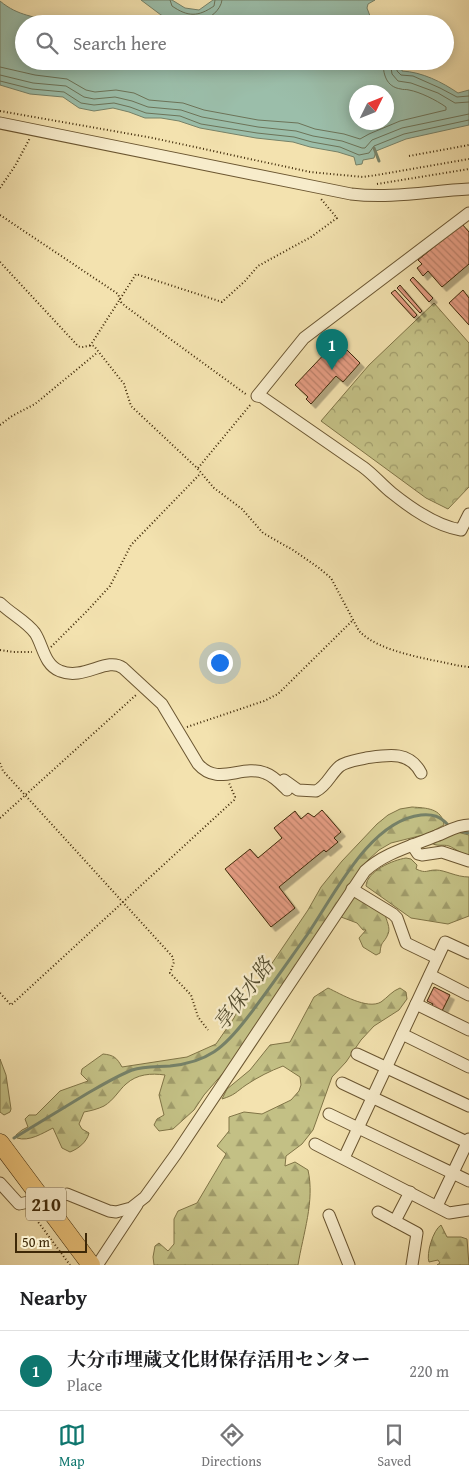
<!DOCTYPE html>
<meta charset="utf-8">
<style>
:root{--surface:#fff;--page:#f2f2f2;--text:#202124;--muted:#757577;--line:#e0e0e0;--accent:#0f766e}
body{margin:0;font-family:"Gentium Book Plus","Noto Serif JP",serif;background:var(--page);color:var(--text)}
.compass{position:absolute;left:349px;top:85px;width:45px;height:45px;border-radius:50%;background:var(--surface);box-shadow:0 2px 12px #0003;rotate:47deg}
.scale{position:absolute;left:15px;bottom:12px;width:72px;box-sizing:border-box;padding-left:5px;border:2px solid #3e2807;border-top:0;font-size:14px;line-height:18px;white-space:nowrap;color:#3e2807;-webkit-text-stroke:4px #f7eccb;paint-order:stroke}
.you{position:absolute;left:219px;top:662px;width:18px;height:18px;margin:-12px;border:4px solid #fff;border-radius:50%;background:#1a73e8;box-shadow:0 0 0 8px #1a73e833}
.badge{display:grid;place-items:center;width:32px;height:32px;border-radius:50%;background:var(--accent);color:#fff;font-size:16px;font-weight:700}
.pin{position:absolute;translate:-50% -41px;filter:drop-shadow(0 1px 2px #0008)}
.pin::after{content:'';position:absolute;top:26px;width:18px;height:15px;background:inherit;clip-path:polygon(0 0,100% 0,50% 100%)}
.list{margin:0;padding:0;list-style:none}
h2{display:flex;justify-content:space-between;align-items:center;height:65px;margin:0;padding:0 20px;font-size:21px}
h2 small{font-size:16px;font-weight:400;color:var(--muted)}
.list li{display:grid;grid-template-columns:32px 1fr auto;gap:15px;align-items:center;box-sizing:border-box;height:80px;padding:0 20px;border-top:1px solid var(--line)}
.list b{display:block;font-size:19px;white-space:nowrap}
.list p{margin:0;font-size:16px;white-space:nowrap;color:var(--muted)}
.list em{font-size:16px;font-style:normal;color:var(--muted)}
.icon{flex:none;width:28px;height:28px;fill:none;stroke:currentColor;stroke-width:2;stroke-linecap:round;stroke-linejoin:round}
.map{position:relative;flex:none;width:469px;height:1265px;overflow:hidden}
.search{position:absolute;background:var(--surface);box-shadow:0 2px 12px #0003;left:15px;right:15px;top:15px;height:55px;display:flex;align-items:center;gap:12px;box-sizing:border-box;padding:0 18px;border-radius:28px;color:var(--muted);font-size:19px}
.sheet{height:145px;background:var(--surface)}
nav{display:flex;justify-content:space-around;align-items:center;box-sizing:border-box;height:70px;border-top:1px solid var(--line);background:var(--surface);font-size:14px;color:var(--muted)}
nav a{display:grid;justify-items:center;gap:2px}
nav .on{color:var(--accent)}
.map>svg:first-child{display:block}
.forest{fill:url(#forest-firs);stroke:#807446}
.park{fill:url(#park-crowns);stroke:#807446}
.water{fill:#9bbeaa;stroke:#768269;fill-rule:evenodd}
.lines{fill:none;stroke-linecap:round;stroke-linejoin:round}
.shore{stroke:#6c7358;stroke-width:1}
.stream{stroke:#768269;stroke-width:3}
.building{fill:url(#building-back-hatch);stroke:#3e2807;filter:url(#shadow)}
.minor-casing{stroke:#6b5631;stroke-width:13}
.highway-casing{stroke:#3e2807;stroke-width:19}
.path{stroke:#3e2807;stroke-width:2;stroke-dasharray:1 2.5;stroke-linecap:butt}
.minor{stroke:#f7eccb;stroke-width:11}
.highway{stroke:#eac178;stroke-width:18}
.labels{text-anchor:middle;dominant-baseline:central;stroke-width:4.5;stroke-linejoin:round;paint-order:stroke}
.shield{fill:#f7eccb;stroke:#766342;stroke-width:1}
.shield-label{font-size:19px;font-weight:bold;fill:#3e2807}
.water-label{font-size:21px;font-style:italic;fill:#554e30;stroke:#f7eccb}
</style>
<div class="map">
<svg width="469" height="1265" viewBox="0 0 469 1265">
<defs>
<pattern id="forest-firs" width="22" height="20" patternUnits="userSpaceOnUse" patternTransform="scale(1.25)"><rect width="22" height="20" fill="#c3c085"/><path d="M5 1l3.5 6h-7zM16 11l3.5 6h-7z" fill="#a09c6b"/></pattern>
<pattern id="park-crowns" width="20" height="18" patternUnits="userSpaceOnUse" patternTransform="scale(1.25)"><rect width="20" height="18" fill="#c3c085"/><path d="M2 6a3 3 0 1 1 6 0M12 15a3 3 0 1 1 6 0" fill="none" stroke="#a09c6b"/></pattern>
<pattern id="building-back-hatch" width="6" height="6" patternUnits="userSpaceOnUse" patternTransform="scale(1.25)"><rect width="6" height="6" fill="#e79e85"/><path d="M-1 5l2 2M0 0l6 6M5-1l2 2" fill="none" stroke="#bd816b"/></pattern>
<filter id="shadow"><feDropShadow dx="4.5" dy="4.5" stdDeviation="0" flood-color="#0004"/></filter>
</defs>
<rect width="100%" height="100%" fill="#f3e2af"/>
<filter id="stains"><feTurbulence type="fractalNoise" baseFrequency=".004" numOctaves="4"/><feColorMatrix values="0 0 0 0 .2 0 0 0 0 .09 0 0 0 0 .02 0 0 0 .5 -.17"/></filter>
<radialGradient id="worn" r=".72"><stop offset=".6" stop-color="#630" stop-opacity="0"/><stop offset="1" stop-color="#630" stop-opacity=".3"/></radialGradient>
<g class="forest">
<path d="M 412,807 C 426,808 442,808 444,825 L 427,834 L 391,843 L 379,850 L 368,860 L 244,1049 L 204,1095 L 194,1110 L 173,1129 L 159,1131 L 154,1125 L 157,1119 L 164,1115 L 159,1095 L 165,1075 C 151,1073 137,1074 126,1084 C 119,1090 114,1100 104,1106 C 98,1109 90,1111 84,1112 L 79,1124 L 82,1129 L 89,1133 C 87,1142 78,1149 70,1152 L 62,1148 L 53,1128 C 43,1133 29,1142 17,1138 L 16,1135 L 22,1130 L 28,1127 L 25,1119 L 29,1115 L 36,1115 L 60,1091 L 88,1081 L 81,1074 L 82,1069 L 103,1054 C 114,1055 117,1058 122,1067 L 187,1057 L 216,1044 L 234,1018 L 239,1007 L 260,981 L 308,910 L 321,887 L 342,861 L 377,824 L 388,815 L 400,809 Z"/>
<path d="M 453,831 L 469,835 L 469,855 C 461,854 456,849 449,846 C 442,844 438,847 431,843 Z"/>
<path d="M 406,858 L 411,859 L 417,865 L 416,869 C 427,874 426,870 436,870 C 445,870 456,877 469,877 L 469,916 L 448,924 L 411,918 L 366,886 C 367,871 393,860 406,858 Z"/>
<path d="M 359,897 L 385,914 C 386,920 391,928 388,934 C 384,944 381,940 380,953 L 376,955 L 363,947 L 359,938 L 366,930 L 363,930 L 357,923 L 341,917 L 353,898 Z"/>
<path d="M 328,988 C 341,994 367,1010 381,1002 C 388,997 392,991 400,988 L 406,992 L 407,999 L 399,1010 L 374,1026 L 361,1040 L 346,1062 L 332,1077 L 313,1130 L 302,1144 L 286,1156 L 285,1166 L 295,1162 L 308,1170 C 315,1201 303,1234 298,1265 L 154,1265 L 153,1257 L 155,1246 L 159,1243 L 168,1251 L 174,1244 L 174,1219 L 178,1211 L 197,1203 L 226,1154 L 217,1146 L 229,1131 L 229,1117 L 244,1112 L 262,1114 L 291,1100 L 299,1091 L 301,1085 L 300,1077 L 283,1066 C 270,1071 258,1077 246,1085 C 236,1092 235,1095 222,1099 L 227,1089 L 250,1070 L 270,1045 L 290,1042 L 314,997 Z"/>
<path d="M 0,1059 L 6,1075 L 11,1109 L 10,1112 L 4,1115 L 0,1112 Z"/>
<path d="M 441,1225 L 447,1237 L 461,1237 L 467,1239 L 469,1265 L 437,1265 L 440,1263 L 438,1260 L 429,1262 C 426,1254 433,1230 441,1225 Z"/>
</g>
<path class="park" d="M 434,303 L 469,343 L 469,487 L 448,509 L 426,498 L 321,421 L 369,365 Z"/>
<g class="water">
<path d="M 141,0 L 172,0 L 185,8 L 199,10 L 213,0 L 375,0 L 368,4 L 367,8 L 370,16 L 382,24 L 164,24 L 170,19 L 161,15 Z"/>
<path d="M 0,1 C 19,17 34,15 55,24 L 24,24 L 24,61 L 402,61 L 402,71 C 422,72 442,82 458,93 L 469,90 L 469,125 L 406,139 L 376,151 L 374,158 L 363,160 L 362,164 L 356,165 L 354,157 L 338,152 L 310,147 L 293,142 L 256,138 L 200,128 L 179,121 L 161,118 L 145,118 L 129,112 L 113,108 L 94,111 L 79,108 L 63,97 L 30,94 L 0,85 ZM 386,92 L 386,122 L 356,122 L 356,92 Z"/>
</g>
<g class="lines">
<g class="shore">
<path d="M 170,0 L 172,6 C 188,17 198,17 214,6 L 215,0"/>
<path d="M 180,24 L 183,19 C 188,20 194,21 199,21 C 209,20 221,10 222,0"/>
<path d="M 390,61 L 392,74 L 398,81 L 411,83 L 438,93 L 455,103 L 469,102"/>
<path d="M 397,61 L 397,71 L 401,75 L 413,76 L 440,88 L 457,97 L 469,96"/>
<path d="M 0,67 L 35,75 L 67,79 L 86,90 L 95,92 L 116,90 L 134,93 L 149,100 L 183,103 L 204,110 L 258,120 L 298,123 L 315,129 L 344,134 L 360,139 L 369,134 L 400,121 L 446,110 L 446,107 C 436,100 420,92 409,90 C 406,89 403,90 401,89 C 386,87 383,74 383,61"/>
<path d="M 0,75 L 33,83 L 66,86 L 84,97 L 94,99 L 115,97 L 132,101 L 148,107 L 181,110 L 202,117 L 258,127 L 296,131 L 313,136 L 342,141 L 362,148 L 365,148 L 372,140 L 402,128 L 469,114"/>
<path d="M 0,81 L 32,89 L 64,92 L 81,103 L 94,105 L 114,103 L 130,107 L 146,113 L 180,116 L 201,124 L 257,133 L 294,137 L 312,142 L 340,147 L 359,155 L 369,153 L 374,146 L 404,134 L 469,120"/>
</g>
<g class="stream">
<path d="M 374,148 L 379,161"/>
<path d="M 458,831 L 469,833"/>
<path d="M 14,1138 C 39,1123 63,1108 88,1093 C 102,1085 117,1076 132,1070 C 144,1066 157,1067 170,1066 C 208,1062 224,1048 247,1018 C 268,991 287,963 307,935 C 334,896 369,821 421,815 C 433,814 440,816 448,825"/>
</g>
</g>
<g class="building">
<path d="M 462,224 L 469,232 L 469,264 L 442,287 L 428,271 L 423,276 L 417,268 L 422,264 L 418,260 Z"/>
<path d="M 413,277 L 433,298 L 429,302 L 410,280 Z"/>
<path d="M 400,285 L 422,311 L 420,313 L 397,288 Z"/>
<path d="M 395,290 L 417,315 L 414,318 L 391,293 Z"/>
<path d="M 463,290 L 469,298 L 469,325 L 449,303 Z"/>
<path d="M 330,348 L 340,357 L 347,350 L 360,363 L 343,382 L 336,376 L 311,404 L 306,399 L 308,397 L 295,385 Z"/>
<path d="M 322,810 L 341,832 L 334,838 L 338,842 L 326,852 L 324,850 L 279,887 L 295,908 L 271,927 L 225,869 L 250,849 L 258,858 L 282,838 L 274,828 L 295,811 L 301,819 L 308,813 L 314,817 Z"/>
<path d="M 434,987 L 450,995 L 442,1011 L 432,1006 L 433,1004 L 427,1001 Z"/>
</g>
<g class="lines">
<g class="minor-casing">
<g id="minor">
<path d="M 0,123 L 351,194 C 391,199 429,191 469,189"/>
<path d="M 469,213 L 304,338 L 257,396 L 262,397 L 363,467 C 374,475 382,485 392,493 C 412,509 436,526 461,530 L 469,514"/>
<path d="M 0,603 C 11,614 26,621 35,633 C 43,645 44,665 60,671 C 84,681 107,656 123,668 L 162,704 L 198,764 C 218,787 241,764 265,773 C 274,776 281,784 287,790"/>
<path d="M 284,780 L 298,790 L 316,791 C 327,786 331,773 340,766 C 347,761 358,760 366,758 C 387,755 409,750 421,773"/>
<path d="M 412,845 L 418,854 L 422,855 L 442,852 L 469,861"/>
<path d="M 352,889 L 393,914 L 397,918 L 406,943 L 437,958"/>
<path d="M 430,975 L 469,995"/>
<path d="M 416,1004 L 469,1030"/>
<path d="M 402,1034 L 469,1067"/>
<path d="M 357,1054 L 469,1106"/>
<path d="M 342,1083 L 469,1143"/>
<path d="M 329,1114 L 469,1181"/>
<path d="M 315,1144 L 449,1213 L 469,1210"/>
<path d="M 344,1158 L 445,942 L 469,953"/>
<path d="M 0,1183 L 19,1204 L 67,1194 L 109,1211 L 116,1212 L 131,1208 L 145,1197 L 176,1154 L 365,871 C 384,853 412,846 436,836 C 447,832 457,825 469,825"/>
<path d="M 437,1206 L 469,1139"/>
<path d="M 378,1212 L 417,1233 L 412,1265"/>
<path d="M 329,1215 L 349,1265"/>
<path d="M 395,1221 L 410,1192"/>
<path d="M 100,1261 L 137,1205"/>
</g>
</g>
<g class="highway-casing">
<path id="highway" d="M 0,1143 L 91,1265"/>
</g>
<g class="path">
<path d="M 0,111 L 153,138 L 310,172 L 363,177 L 377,175 L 469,159"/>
<path d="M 409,156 L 469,145"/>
<path d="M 377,184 L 469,169"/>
<path d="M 0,188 L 15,166 L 30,138"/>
<path d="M 0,215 L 118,294 L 121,302 L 125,306 L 247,395"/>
<path d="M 0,262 L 78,346 C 83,349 89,344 94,346 L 124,384 L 131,406 L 197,468 L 214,488 L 242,509 L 263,533 L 293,550 L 319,568 L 331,578 L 359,631 C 380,653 431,659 460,666 L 469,667"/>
<path d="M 90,346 L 136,274 L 222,302 L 245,281 L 258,266 L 311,237 L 337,218 L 321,199"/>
<path d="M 0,425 L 12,416 L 35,404 L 98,352"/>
<path d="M 198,468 L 251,404"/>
<path d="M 51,647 L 88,610 L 110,586 L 131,545 L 200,474"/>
<path d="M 0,650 L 13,652 L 32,652"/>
<path d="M 187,727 L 264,701 L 278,694 L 353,620"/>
<path d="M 0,763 L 3,771 L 25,795 L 172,956 L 174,962 L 170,973 L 191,995 L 198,1017 L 208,1030"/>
<path d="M 0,818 L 136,695"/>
<path d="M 0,993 L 11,1005 L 234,800 L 235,797 L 229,783"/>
<path d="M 30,1211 L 70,1265"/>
</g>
<use href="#minor" class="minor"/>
<use href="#highway" class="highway"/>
</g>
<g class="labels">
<rect class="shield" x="26" y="1187.5" width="40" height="33" rx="4"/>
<g class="shield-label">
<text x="46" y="1204">210</text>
</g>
<g class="water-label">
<text transform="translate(243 994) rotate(-53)">享保水路</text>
</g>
</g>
<rect width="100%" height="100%" filter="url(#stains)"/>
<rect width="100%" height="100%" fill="url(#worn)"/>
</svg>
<svg class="compass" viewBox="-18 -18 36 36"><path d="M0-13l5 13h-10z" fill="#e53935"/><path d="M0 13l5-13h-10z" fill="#757577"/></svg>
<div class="scale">50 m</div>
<div class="you"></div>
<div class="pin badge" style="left:332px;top:370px">1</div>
<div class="search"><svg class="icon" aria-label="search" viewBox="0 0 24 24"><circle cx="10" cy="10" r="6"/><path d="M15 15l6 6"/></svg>Search here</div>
</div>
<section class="sheet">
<h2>Nearby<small></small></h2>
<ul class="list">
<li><span class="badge">1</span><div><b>大分市埋蔵文化財保存活用センター</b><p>Place</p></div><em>220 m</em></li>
</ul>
</section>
<nav>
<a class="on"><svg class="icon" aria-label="map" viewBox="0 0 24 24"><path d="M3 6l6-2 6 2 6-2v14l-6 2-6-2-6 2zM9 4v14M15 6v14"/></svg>Map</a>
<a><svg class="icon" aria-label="directions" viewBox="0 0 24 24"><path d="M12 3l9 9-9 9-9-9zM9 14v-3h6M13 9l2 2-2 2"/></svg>Directions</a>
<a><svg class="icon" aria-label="saved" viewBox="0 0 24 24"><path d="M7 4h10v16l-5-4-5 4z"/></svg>Saved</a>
</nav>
